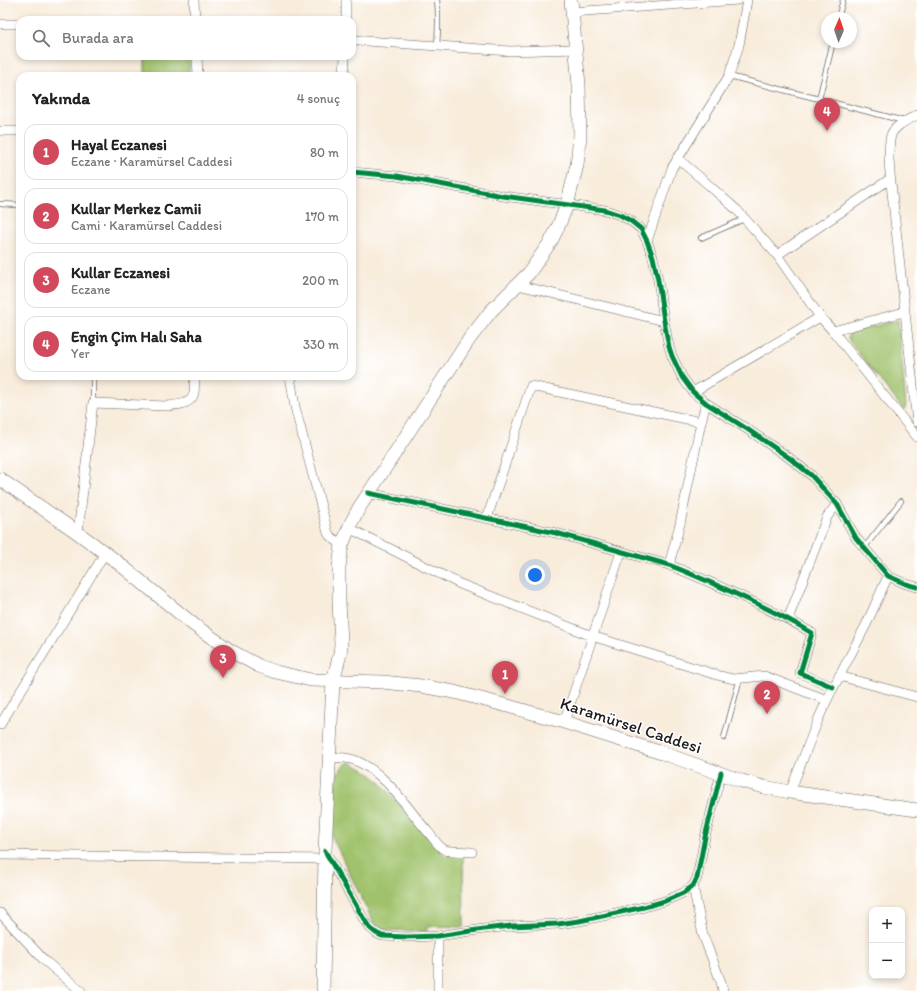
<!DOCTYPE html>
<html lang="tr">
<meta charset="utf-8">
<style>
:root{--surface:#fff;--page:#f2f2f2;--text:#222;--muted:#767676;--line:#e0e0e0;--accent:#d1495b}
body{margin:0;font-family:Itim,sans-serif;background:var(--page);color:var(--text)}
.controls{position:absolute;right:12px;bottom:12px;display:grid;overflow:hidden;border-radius:8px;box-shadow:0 2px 6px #0003}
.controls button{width:36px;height:36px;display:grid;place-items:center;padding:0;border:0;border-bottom:1px solid var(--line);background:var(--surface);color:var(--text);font:20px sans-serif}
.compass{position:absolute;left:821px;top:12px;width:36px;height:36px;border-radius:50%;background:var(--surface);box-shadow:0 2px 6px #0003;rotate:2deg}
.you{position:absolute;left:535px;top:575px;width:14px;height:14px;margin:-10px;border:3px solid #fff;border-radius:50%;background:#1a73e8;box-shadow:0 0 0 6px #1a73e833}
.badge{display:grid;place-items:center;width:26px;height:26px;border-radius:50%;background:var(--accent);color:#fff;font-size:13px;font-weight:700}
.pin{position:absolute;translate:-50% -33px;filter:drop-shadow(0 1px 2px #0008)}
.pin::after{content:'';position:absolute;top:21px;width:14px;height:12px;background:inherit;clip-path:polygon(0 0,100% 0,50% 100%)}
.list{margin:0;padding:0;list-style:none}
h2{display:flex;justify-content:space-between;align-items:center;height:52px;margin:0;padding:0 16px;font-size:17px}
h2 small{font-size:13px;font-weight:400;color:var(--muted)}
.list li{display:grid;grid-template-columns:26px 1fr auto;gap:12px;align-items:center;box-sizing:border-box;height:56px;margin:0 8px 8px;padding:0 8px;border:1px solid var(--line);border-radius:12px}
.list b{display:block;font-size:15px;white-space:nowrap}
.list p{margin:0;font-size:13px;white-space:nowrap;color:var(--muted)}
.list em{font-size:13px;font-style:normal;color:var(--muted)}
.icon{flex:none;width:22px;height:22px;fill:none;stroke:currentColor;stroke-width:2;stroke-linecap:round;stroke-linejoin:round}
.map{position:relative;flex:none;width:917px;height:991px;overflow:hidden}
.search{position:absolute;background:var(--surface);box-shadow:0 2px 6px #0003;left:16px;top:16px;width:340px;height:44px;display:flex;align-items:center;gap:10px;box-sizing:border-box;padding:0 14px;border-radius:12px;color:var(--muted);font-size:15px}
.panel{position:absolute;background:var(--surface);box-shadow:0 2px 6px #0003;left:16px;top:72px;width:340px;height:308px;border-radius:12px}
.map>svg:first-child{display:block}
.green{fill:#a0c26c;stroke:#5e6f44}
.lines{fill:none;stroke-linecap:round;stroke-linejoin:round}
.lane-casing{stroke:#69655f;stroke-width:6}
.street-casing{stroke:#69655f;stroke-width:10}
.secondary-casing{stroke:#69655f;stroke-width:14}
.lane{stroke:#fff;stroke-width:4.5}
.street{stroke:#fff;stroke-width:9}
.secondary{stroke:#fff;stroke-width:13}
.cycleway-casing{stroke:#fff;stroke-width:8}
.cycleway{stroke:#00873e;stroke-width:5}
.labels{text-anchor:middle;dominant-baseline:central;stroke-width:3;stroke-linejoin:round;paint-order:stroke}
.street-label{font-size:17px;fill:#1c1c1c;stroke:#fff}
</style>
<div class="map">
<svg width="917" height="991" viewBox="0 0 917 991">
<rect width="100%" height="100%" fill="#fff"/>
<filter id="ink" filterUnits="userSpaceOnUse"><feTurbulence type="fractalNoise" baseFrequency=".025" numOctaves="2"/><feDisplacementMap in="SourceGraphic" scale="8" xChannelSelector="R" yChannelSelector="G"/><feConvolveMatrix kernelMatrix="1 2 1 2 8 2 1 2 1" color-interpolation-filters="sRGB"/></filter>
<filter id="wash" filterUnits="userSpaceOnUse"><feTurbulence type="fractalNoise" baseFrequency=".012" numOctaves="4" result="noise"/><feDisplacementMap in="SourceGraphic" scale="16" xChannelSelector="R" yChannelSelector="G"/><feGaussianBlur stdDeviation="0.9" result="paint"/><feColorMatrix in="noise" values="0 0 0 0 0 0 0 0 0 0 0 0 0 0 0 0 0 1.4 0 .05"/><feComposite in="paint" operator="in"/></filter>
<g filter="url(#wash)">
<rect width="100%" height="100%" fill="#f8ecdb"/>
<g class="green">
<rect x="145" y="56" width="44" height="20"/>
<path d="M 898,320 L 906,405 L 905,409 L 903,409 L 849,341 L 848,337 L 849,334 L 852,332 Z"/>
<path d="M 349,762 C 361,767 370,773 379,781 L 441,852 L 446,856 L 463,856 L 464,927 L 427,926 L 427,931 L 386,930 L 381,929 L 374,924 L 332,837 L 336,779 C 338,771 342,766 349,762 Z"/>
</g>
</g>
<g filter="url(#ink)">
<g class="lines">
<g class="lane-casing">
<g id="lane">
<path d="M 437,0 C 439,15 438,31 437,46"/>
<path d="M 838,18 L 843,0"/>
<path d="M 729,76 L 819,99 L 833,42"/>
<path d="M 819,99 L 904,121"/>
<path d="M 0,204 L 20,205"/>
<path d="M 701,238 L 744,219"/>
<path d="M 93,403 L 93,376"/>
<path d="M 864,548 L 901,501"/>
<path d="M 724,738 L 740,678"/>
</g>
</g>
<g class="street-casing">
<g id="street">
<path d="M 194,0 L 195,20"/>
<path d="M 572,12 L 738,0"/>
<path d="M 346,20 L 346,0"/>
<path d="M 2,24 L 20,24"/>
<path d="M 352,40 L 510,51 L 576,49"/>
<path d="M 197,56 L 198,76"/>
<path d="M 344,76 L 345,56"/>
<path d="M 917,115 C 908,120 895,125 891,135 C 889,143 889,152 889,159 C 890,180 893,199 895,220 C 902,287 909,354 917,422"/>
<path d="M 0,131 L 20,131"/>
<path d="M 677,158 L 703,180 L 737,210 L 777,255 L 820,317 L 693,392"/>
<path d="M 352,172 L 397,176 L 503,196 L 605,210 L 620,215 L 631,221 L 641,229 L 647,241 L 653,257 L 658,280 L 664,321 L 669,347 L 672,356 L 682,377 L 693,392 L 706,403 L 747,429 L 788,457 L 811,475 L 837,504 L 856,538 L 888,576 L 906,584 L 917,587"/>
<path d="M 647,241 L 672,168 L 729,76 L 739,45 L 747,0"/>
<path d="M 777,255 L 890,179"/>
<path d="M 518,285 L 664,321"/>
<path d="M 820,317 L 833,331 L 917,437"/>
<path d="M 833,331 L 904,312"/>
<path d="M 290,376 L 295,407 L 328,533 L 330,536 L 342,545"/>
<path d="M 368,493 L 556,533 L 669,565 C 687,572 705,580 723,588 C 754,602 784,616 812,633 L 800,673 L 833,687"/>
<path d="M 487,518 L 531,386 L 701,422"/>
<path d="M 349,528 L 460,584 L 592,636 L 717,675 L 733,679 L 764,676 L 827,700"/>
<path d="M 78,533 L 93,403 L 166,406 C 176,405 192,405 194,393 C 195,387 194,381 195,376"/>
<path d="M 669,565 L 680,524 L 701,422 L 706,403"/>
<path d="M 788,619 L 827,517 L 837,504"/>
<path d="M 839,676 L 917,697"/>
<path d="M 564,722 L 621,552"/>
<path d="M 0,725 L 105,553"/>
<path d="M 329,757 C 338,758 346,757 354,760 C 386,772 406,807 428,832 C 433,837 438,847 445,850 C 451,852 465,851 472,852"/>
<path d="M 790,792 L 818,720 L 827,700 L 866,625 L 888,576"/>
<path d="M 325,851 L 365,921 L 370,928 L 376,933 L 382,936 L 407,937 L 438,936 L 484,929 L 511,926 L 558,924 L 579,921 L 644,907 L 665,901 L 683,893 L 693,886 L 697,878 L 705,837 L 721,773"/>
<path d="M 0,855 L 325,859"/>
<path d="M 693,886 L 703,935 L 721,982 L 723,991"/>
<path d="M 0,913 L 45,961 L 81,991"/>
<path d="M 438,991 L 438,936"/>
</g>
</g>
<g class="secondary-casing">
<g id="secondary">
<path d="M 0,479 L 78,533 L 116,561 L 194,625 L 231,651 L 259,666 L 276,672 L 311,680 L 383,682 L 421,686 L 454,692 L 508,706 L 564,722 L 662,753 L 742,781 L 764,787 L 790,792 L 917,810"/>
<path d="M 323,991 L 325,851 L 333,681 L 340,654 L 341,644 L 339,601 L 339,567 L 342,545 L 351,523 L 359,508 L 470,338 L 491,311 L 529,273 L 551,241 L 558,227 L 567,205 L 577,165 L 580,135 L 579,85 L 571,0"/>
</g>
</g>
<use href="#lane" class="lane"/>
<use href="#street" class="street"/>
<use href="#secondary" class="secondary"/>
<g class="cycleway-casing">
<g id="cycleway">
<path d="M 352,172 L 397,176 L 503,196 L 605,210 L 620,215 L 631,221 L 641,229 L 647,241 L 653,257 L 658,280 L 664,321 L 669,347 L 672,356 L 682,377 L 693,392 L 706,403 L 747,429 L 788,457 L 811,475 L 837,504 L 856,538 L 888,576 L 906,584 L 917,587"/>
<path d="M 368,493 L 556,533 L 669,565 C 687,572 705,580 723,588 C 754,602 784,616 812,633 L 800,673 L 833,687"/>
<path d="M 325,851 L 365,921 L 370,928 L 376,933 L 382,936 L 407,937 L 438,936 L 484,929 L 511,926 L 558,924 L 579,921 L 644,907 L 665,901 L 683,893 L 693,886 L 697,878 L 705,837 L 721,773"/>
</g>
</g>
<use href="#cycleway" class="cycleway"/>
</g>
</g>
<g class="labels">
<g class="street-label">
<text transform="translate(631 725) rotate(18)">Karamürsel Caddesi</text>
</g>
</g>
</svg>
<div class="controls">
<button>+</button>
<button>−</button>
</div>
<svg class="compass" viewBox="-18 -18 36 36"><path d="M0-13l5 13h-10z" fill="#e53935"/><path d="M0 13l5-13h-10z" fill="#767676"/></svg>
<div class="you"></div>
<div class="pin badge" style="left:505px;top:694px">1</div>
<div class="pin badge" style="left:767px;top:714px">2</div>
<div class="pin badge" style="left:223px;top:678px">3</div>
<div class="pin badge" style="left:827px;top:131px">4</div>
<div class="search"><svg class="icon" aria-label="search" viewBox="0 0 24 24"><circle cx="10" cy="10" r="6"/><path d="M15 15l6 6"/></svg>Burada ara</div>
<section class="panel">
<h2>Yakında<small>4 sonuç</small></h2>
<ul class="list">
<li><span class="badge">1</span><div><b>Hayal Eczanesi</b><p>Eczane · Karamürsel Caddesi</p></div><em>80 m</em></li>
<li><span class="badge">2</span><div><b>Kullar Merkez Camii</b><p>Cami · Karamürsel Caddesi</p></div><em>170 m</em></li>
<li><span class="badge">3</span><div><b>Kullar Eczanesi</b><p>Eczane</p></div><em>200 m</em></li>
<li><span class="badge">4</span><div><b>Engin Çim Halı Saha</b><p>Yer</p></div><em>330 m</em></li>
</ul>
</section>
</div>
